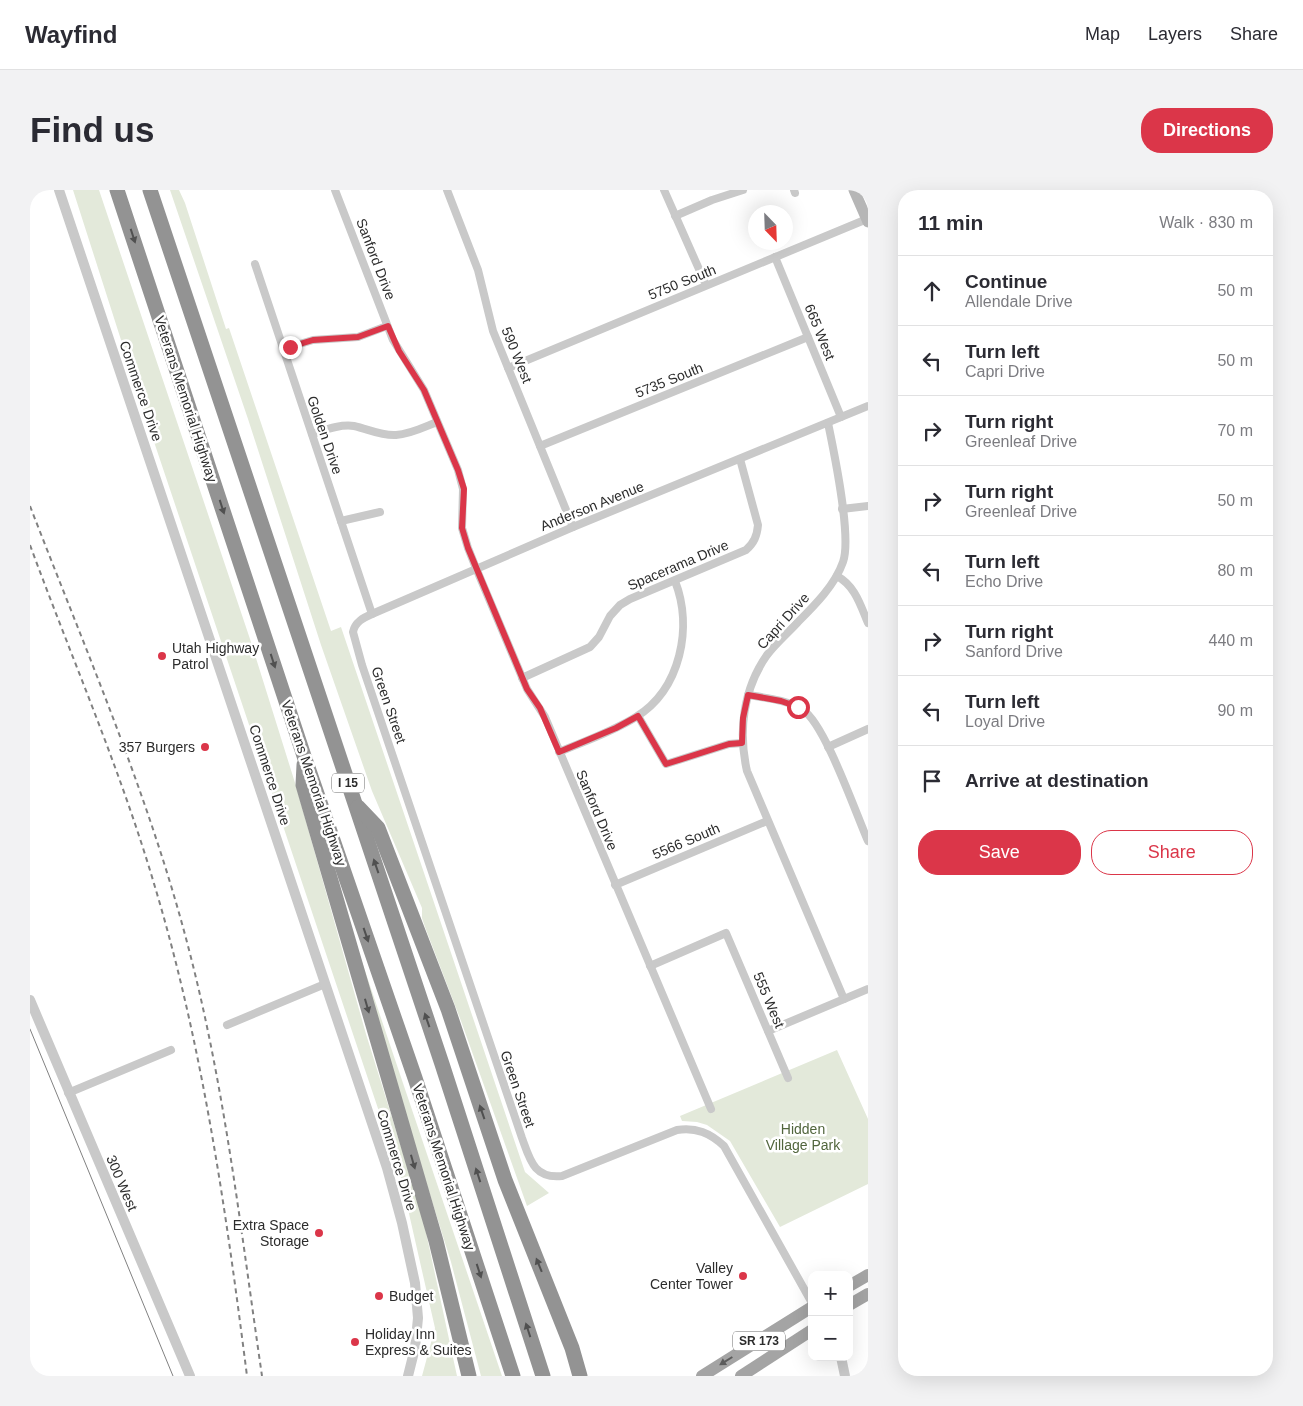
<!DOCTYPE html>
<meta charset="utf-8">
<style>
:root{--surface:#fff;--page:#f2f2f3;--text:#2b2b33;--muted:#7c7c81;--line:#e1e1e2;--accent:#db3649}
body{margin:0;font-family:Arial,sans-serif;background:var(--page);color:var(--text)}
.controls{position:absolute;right:15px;bottom:15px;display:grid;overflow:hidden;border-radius:10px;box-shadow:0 5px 20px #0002}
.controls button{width:45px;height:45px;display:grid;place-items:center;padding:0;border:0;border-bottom:1px solid var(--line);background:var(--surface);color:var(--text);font:25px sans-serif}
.compass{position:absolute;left:718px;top:15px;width:45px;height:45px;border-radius:50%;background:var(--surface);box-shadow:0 5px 20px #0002;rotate:157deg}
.stop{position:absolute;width:15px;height:15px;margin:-11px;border:4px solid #db3649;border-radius:50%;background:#fff}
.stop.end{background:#db3649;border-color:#fff;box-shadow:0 1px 5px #0008}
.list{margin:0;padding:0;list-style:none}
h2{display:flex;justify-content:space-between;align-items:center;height:65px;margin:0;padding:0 20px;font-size:21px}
h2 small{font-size:16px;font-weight:400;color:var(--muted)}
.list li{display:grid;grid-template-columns:32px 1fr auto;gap:15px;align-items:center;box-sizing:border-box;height:70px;padding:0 20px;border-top:1px solid var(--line)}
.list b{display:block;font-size:19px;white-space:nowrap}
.list p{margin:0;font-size:16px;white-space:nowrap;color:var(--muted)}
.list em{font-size:16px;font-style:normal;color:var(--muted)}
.actions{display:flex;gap:10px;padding:15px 20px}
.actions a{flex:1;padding:11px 0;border:1px solid var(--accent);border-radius:20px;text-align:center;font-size:18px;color:var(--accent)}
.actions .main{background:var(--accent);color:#fff}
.icon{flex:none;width:28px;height:28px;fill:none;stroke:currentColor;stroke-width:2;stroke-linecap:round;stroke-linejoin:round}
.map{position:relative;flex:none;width:838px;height:1186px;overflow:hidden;border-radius:20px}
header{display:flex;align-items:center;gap:30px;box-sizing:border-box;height:70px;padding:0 25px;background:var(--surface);border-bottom:1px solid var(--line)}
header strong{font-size:24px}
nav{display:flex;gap:28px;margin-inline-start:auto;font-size:18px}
.intro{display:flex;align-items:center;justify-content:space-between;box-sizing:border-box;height:120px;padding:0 30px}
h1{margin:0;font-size:35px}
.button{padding:12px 22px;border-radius:20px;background:var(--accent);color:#fff;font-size:18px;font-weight:700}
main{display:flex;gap:30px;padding:0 30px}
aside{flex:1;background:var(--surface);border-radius:20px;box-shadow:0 5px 20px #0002}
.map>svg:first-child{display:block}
.green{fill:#e3e9da}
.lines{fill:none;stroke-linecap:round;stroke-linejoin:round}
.minor{stroke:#c9c9c9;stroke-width:8}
.tertiary{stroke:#c9c9c9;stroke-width:10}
.secondary{stroke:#b6b6b6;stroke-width:11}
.primary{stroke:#a4a4a4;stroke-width:12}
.motorway{stroke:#939393;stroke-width:15}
.tram{stroke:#818181;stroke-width:1}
.rail{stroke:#818181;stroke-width:2;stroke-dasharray:5 4;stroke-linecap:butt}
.oneway{fill:#505050}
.oneway2{fill:#5c5c5c}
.route{stroke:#db3649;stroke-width:6}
.poi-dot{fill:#db3649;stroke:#fff;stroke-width:2}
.labels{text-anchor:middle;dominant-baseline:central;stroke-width:5;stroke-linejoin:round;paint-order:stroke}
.shield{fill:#fff;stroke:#6b6b6b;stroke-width:1}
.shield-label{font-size:12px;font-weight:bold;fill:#2c2c2c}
.street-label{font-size:14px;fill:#2c2c2c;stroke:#fff}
.poi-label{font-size:14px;fill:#2c2c2c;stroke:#fff;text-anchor:start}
.park-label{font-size:14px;fill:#51653c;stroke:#fff}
</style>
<header>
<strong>Wayfind</strong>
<nav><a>Map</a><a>Layers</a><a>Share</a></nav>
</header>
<div class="intro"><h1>Find us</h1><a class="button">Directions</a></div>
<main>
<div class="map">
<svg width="838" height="1186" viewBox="0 0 838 1186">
<rect width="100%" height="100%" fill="#fff"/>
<g class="green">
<path d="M 43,0 L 69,0 L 220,449 L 266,596 L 336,844 L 392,1024 L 427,1186 L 392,1186 L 405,1138 L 370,984 L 116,228 Z"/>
<path d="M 140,0 L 149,0 L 155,13 L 196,139 L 199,138 L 301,441 L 311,437 L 495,982 L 519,1003 L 497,1016 L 431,831 L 395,737 L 392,728 L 392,718 L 342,601 L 291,455 L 218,229 Z"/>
<path d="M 329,763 L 472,1186 L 451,1186 L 421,1072 L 359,873 Z"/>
<path d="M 807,860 L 838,929 L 838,994 L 750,1037 L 700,951 L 677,935 L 667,932 L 652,931 L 650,926 Z"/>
</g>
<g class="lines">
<g class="minor">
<path d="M 305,0 L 363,150 L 394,200 L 428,280 L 433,299 L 432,338 L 438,358 L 446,378 L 497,499 L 515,527 L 681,919"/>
<path d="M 417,0 L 448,80 L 463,141 L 543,337"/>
<path d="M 634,0 L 676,95"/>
<path d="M 764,0 L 765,3"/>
<path d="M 645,26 L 682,10 L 713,0"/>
<path d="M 745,67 L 811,227"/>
<path d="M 225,74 L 342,424"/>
<path d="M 253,159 L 283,150 L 328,147 L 357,136"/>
<path d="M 478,178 L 837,29"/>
<path d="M 798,233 C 804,262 822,347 813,372 C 805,395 785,415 768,432 C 758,443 746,453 737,465 C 713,499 708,542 717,581 L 814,809"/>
<path d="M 282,244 C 295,240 310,234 324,236 C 338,239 351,246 366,245 C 381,244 394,237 407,232"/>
<path d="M 510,256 L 778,147"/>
<path d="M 812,319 L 838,316"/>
<path d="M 311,331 L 350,322"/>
<path d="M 807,386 C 825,396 830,414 838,433"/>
<path d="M 492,488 L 560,457 L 569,447 L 580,426 L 590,415 L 600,409 L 716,360 C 724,353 727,346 728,335 L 710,269"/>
<path d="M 718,505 C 736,508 758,510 773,520 C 795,534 826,624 838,651"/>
<path d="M 608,526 L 636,574 L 699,554 L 712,553"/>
<path d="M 798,557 L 838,539"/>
<path d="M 529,562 C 555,551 582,542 606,527 C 651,499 663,437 645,391"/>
<path d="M 585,695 L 737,631"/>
<path d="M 620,776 L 696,743 L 758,888"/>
<path d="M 197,835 L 295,794"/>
<path d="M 738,841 L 838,799"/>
<path d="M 38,903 L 141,860"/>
<path d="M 782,1113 L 694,956 C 680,943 666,937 647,940 L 532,986 C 504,989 500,970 492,948 L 332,475 L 323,442 C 325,432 333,428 342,424 L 543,337 L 838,216"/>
</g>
<g class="tertiary">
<path d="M 29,0 L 357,978 L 372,1033 L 385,1093 L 388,1128 L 385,1158 L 378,1186"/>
<path d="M 0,810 L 160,1186"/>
<path d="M 811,1167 L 815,1186"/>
</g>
<path class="secondary" d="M 824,0 L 838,32"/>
<g class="primary">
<path d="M 819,1096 L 838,1085"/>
<path d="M 819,1115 L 838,1104"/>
<path d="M 672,1186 L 782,1117"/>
<path d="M 711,1186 L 782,1140"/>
</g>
<g class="motorway">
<path d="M 87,0 L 274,566 L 385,888 L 483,1186"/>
<path d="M 120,0 L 412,874 L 513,1186"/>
<path d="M 274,575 L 273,595 L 406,1051 L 439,1186"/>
<path d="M 328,617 L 348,638 L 418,819 L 475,990 L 542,1158 L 550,1186"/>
</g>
<path class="tram" d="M 0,839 L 143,1186"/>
<g class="rail">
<path d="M 0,316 C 56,461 119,606 158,756 C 195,897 211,1042 232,1186"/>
<path d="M 0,355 C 42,469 91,581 125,697 C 173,857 196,1021 217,1186"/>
</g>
</g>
<defs><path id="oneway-solid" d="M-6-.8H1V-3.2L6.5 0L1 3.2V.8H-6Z" transform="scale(1.25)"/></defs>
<g class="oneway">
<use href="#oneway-solid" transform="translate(103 46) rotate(72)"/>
<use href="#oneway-solid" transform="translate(192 317) rotate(72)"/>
<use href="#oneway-solid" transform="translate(243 471) rotate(72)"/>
<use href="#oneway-solid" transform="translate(346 676) rotate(-109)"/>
<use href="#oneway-solid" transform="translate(336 745) rotate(71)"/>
<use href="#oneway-solid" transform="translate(337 816) rotate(74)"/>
<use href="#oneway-solid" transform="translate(397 830) rotate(-109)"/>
<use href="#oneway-solid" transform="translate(452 922) rotate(-109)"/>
<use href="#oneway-solid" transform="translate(383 972) rotate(74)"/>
<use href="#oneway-solid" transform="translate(448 985) rotate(-108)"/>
<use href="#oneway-solid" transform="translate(509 1075) rotate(-112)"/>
<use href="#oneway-solid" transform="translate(449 1081) rotate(72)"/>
<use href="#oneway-solid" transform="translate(498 1140) rotate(-108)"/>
</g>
<use class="oneway2" href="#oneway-solid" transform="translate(696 1171) rotate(148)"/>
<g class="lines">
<path class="route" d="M 260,157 L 283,150 L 328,147 L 358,136 L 369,161 L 394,200 L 428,280 L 434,299 L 432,338 L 438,358 L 497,499 L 510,518 L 529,562 L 586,538 L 608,526 L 636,574 L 699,554 L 712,553 L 713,528 L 718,505 L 751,511 L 768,517"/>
</g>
<g class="poi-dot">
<circle cx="132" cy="466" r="5"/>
<circle cx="175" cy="557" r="5"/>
<circle cx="289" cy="1043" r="5"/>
<circle cx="713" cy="1086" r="5"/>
<circle cx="349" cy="1106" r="5"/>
<circle cx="325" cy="1152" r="5"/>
</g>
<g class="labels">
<g class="shield">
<rect x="302" y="583.5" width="32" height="19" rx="4"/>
<rect x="703" y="1141.5" width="52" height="19" rx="4"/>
</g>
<g class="shield-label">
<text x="318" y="593">I 15</text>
<text x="729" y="1151">SR 173</text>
</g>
<g class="street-label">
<text transform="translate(346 69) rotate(69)">Sanford Drive</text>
<text transform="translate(652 92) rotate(-22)">5750 South</text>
<text transform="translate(790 142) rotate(68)">665 West</text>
<text transform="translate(487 165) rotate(68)">590 West</text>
<text transform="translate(639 190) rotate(-22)">5735 South</text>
<text transform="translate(111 201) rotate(71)">Commerce Drive</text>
<text transform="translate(156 209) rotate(72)">Veterans Memorial Highway</text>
<text transform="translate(295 245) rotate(71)">Golden Drive</text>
<text transform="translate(562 316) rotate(-22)">Anderson Avenue</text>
<text transform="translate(648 375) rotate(-23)">Spacerama Drive</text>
<text transform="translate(753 431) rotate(-48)">Capri Drive</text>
<text transform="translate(359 515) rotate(71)">Green Street</text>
<text transform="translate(240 585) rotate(72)">Commerce Drive</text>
<text transform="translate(284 593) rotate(71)">Veterans Memorial Highway</text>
<text transform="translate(567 620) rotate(67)">Sanford Drive</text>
<text transform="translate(656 651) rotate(-23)">5566 South</text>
<text transform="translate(739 810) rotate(67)">555 West</text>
<text transform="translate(488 899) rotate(71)">Green Street</text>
<text transform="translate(367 970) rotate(73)">Commerce Drive</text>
<text transform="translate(414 977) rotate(72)">Veterans Memorial Highway</text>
<text transform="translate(92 993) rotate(67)">300 West</text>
</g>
<g class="poi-label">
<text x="142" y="458">Utah Highway<tspan x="142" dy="16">Patrol</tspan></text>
<text x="165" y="557" text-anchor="end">357 Burgers</text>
<text x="279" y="1035" text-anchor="end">Extra Space<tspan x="279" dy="16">Storage</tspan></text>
<text x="703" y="1078" text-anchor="end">Valley<tspan x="703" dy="16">Center Tower</tspan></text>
<text x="359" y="1106">Budget</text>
<text x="335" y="1144">Holiday Inn<tspan x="335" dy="16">Express &amp; Suites</tspan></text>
</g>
<g class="park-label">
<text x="773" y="939">Hidden<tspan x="773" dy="16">Village Park</tspan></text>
</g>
</g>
</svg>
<div class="controls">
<button>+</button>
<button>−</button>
</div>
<svg class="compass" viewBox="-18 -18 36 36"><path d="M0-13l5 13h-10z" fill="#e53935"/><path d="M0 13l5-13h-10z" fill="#7c7c81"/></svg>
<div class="stop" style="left:768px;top:517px"></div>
<div class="stop end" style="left:260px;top:157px"></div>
</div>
<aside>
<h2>11 min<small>Walk · 830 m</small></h2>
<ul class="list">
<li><svg class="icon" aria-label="ahead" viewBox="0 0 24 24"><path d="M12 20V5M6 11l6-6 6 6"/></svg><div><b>Continue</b><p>Allendale Drive</p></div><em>50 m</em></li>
<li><svg class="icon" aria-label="left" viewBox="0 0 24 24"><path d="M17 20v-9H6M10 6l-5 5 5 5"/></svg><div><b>Turn left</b><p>Capri Drive</p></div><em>50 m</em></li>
<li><svg class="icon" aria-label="right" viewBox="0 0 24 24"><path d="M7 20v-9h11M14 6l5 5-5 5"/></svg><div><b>Turn right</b><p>Greenleaf Drive</p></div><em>70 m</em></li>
<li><svg class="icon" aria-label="right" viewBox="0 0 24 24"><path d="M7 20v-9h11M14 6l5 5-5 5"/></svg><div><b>Turn right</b><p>Greenleaf Drive</p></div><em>50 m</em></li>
<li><svg class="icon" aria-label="left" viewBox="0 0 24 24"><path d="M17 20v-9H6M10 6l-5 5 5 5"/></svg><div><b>Turn left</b><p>Echo Drive</p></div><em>80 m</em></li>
<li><svg class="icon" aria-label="right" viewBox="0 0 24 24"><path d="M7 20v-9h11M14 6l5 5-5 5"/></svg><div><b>Turn right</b><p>Sanford Drive</p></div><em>440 m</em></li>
<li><svg class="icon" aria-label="left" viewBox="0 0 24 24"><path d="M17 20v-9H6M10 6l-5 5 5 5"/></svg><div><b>Turn left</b><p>Loyal Drive</p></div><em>90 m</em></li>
<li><svg class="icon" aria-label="arrive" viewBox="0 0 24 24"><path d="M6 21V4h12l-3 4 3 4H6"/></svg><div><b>Arrive at destination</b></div></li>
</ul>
<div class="actions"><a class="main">Save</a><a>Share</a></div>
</aside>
</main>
